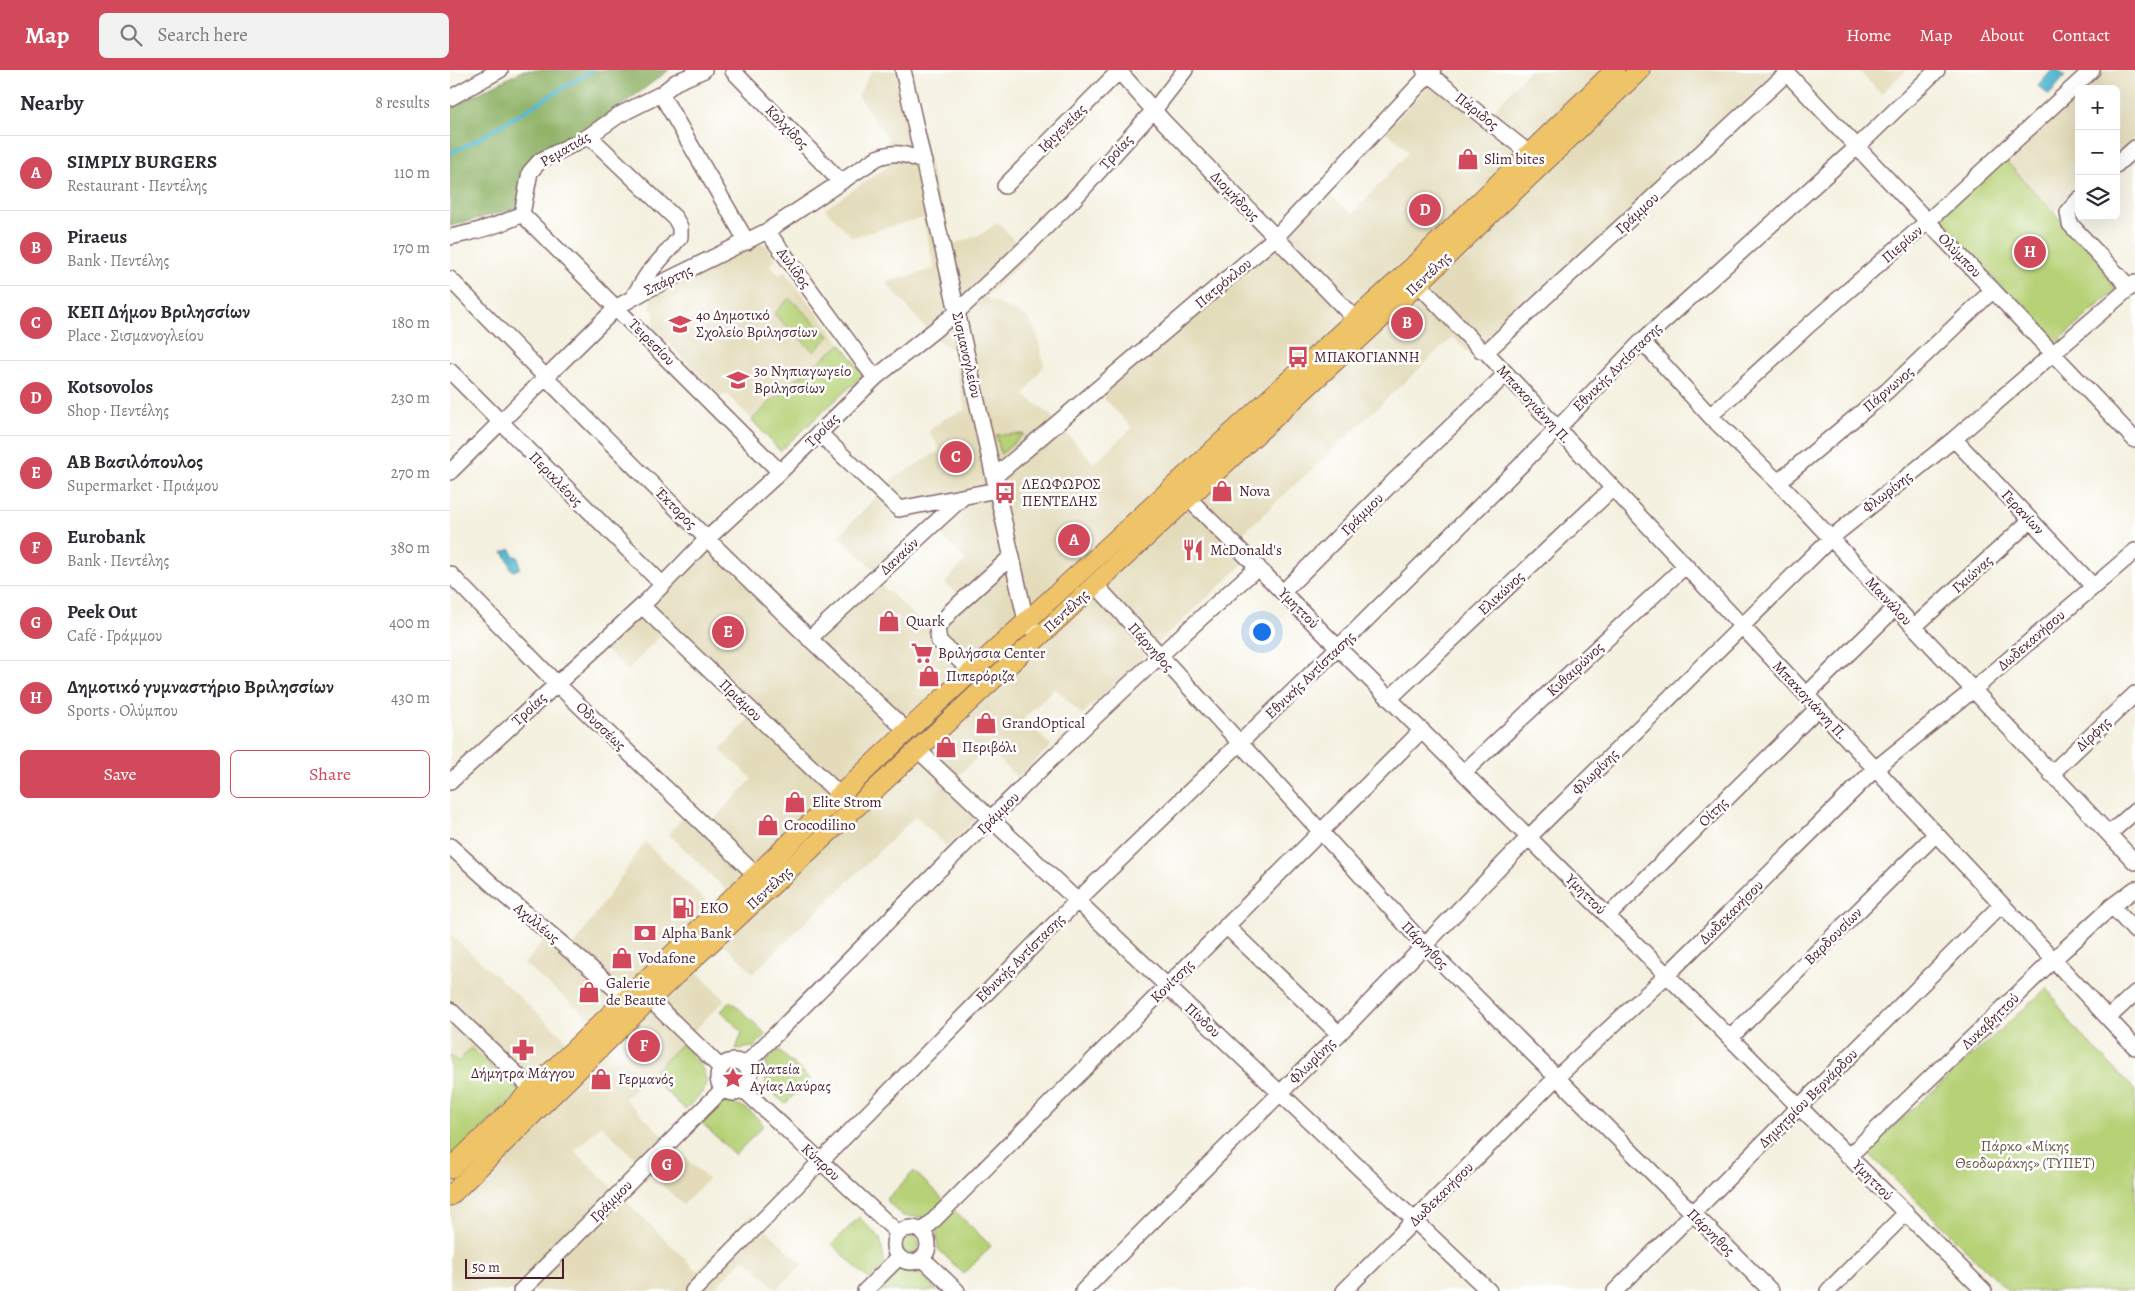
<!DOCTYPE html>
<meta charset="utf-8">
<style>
:root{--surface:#fff;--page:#f2f2f3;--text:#2b2b33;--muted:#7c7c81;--line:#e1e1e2;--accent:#d1495b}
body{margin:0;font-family:Alegreya,serif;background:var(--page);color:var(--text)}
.controls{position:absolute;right:15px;top:15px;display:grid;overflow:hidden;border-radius:8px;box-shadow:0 5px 20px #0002}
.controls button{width:45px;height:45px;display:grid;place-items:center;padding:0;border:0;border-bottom:1px solid var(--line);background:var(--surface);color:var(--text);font:25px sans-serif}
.scale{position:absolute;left:15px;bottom:12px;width:99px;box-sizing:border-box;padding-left:5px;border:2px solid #4a1f2b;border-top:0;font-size:14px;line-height:18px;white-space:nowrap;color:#4a1f2b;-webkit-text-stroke:4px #fff;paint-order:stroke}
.you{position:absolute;left:811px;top:561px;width:18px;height:18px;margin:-12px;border:4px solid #fff;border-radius:50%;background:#1a73e8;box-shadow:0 0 0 8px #1a73e833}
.badge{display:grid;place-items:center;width:32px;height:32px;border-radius:50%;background:var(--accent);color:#fff;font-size:16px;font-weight:700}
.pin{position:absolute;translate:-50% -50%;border:2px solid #fff;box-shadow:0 1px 5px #0006}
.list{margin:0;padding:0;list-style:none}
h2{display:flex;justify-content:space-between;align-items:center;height:65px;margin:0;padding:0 20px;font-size:21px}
h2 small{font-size:16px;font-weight:400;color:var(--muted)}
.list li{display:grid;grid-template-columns:32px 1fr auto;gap:15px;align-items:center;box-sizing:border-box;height:75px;padding:0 20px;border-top:1px solid var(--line)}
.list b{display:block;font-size:19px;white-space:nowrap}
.list p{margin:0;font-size:16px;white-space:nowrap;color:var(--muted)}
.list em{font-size:16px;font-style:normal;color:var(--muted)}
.actions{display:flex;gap:10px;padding:15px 20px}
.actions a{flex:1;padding:11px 0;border:1px solid var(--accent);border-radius:8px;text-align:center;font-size:18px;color:var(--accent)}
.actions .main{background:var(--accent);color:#fff}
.icon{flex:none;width:28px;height:28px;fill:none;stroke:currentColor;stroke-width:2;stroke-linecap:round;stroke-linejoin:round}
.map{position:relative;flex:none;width:1685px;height:1221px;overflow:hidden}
header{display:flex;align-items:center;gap:30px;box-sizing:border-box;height:70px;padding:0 25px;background:var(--accent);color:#fff}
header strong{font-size:24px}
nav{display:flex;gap:28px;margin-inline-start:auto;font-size:18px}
.search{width:350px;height:45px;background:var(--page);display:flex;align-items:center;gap:12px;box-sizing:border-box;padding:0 18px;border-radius:8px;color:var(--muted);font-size:19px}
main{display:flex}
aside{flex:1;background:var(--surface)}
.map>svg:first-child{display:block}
.built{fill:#e3dbba}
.green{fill:#b6d176;stroke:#807850}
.forest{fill:#90b367;stroke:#6d6949}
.water{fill:#51b8cf;stroke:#4e6c7d}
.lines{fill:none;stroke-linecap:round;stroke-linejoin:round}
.stream{stroke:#51b8cf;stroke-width:4}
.minor-casing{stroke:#86686a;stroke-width:18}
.major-casing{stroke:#86686a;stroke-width:21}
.minor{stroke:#fff;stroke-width:15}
.major{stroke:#efc469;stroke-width:19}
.labels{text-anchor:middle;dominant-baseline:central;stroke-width:5;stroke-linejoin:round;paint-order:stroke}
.street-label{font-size:15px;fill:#4a1f2b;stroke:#fff}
.poi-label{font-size:15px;fill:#4a1f2b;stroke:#fff;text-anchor:start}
.park-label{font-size:15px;fill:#6a5442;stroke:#fff}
</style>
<header>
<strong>Map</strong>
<div class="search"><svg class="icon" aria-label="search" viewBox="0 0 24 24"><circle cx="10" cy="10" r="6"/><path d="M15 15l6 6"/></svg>Search here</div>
<nav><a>Home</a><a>Map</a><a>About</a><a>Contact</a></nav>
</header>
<main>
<aside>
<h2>Nearby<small>8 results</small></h2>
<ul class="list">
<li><span class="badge">A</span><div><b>SIMPLY BURGERS</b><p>Restaurant · Πεντέλης</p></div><em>110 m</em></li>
<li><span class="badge">B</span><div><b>Piraeus</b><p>Bank · Πεντέλης</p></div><em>170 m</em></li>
<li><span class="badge">C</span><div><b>ΚΕΠ Δήμου Βριλησσίων</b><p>Place · Σισμανογλείου</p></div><em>180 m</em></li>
<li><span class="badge">D</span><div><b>Kotsovolos</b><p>Shop · Πεντέλης</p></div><em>230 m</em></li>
<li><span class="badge">E</span><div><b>ΑΒ Βασιλόπουλος</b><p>Supermarket · Πριάμου</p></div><em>270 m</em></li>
<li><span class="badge">F</span><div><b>Eurobank</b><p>Bank · Πεντέλης</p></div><em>380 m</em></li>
<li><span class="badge">G</span><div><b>Peek Out</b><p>Café · Γράμμου</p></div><em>400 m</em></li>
<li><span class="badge">H</span><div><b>Δημοτικό γυμναστήριο Βριλησσίων</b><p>Sports · Ολύμπου</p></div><em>430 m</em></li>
</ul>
<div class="actions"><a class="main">Save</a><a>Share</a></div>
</aside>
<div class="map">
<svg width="1685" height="1221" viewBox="0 0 1685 1221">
<rect width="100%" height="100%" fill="#fff"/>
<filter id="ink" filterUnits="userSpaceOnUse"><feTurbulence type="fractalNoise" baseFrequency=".02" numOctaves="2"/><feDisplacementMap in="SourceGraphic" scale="10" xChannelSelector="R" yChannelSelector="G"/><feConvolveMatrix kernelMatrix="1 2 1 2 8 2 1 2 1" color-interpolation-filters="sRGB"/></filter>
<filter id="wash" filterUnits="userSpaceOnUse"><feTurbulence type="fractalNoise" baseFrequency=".0096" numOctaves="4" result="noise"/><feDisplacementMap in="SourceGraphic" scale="20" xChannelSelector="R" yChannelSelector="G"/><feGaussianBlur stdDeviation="1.12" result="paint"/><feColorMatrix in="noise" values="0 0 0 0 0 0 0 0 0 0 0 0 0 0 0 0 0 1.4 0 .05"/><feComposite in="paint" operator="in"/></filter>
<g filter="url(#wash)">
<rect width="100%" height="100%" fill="#f4f1e0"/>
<path class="built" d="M422,0H459L498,176L532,164L548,152L578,187L535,227L578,248L587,264L594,295L574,325L599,344L644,393L682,358L651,325L831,173L878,123L902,144L959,82L936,61L990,3L1041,43L1080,0H1339L1025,290L1003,267L788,468L804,484L632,645L605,618L574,648L601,676L568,708L537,678L496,717L527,748L497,777L466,746L303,903L275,875L247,902L275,930L175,1029L258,1109L233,1135L151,1055L125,1081L247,1201L301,1145L352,1194L327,1219L294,1188L262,1221H0V864L120,973L143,951L74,894L100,863L121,880L195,772L261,836L277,821L218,763L236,745L253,761L302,709L270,680L302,645L214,562L178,600L153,578L257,475L358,575L427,511L480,560L512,528L495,513L516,490L478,453L425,501L389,465L443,409L490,380L479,361L494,349L515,340L502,279L485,269L436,212L484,199L473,148L402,167L375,139L441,94L437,67L408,26Z
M1408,0H1457L1431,24Z
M1649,0H1685V67L1666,85V19H1629Z
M1629,19V119L1603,143L1553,88Z
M311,173L316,175L326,190L320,195L329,205L335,202L391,274L335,318L302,350L278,325L271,326L203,258L204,243L200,238L201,226Z"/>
<path class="green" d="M1553,88L1671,215L1605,274L1488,149Z
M339,228L379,266L364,282L324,244Z
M391,274L414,304L330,381L302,350L335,318Z
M574,364L551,384L546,365Z
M1597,918L1621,954L1685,1020V1221H1558L1416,1081Z
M281,931L316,964L304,977L286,979L292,962L271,941Z
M231,974C242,985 265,1005 252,1022C248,1028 241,1034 235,1039L200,1006Z
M21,978L70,1022L0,1089V985L8,992Z
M328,980L360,1009L335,1034L316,1016V991Z
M275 1009a8 8 0 1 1 16 0a8 8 0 1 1-16 0Z
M270,1033C293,1032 299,1040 314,1055L285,1085L251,1052Z
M464,1101L496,1132L481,1148L453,1146L436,1130Z
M502,1138L541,1176L514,1204L488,1179L486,1153Z
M409,1147L430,1168L435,1195L419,1210L382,1174Z
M451 1175a9 9 0 1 1 18 0a9 9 0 1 1-18 0Z
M442,1201H467L488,1221H431L426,1216Z"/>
<path class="forest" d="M74,0H219L136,62L83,87L75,99L69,131L64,139L0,156V38Z"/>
<path class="water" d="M1602,0H1608L1615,6L1599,25L1588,16Z
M61,479L63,485L68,487L70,498L64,501L60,498V494L53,482Z"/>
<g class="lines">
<path class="stream" d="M0,83L25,71L143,0"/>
</g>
</g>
<g filter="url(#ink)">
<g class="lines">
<g class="minor-casing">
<path id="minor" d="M453,0L576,551L589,565
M668,0L714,52L905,249
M974,0L1079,83
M1334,0L1685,370
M283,1L391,112
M211,24L297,172
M0,28L50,0
M139,66L225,148L230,157V167L197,205L183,227
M1666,95L1685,78
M555,116L669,1
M1629,129L1618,142L1620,154L1680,218
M72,144L330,402
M317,161L425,308
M0,167C25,162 49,156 72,144L80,102L90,91L139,66L169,45L211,24L226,12L254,0
M961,206L1031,280L1036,282L1685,977
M0,209C149,363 301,515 457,661
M1192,271L1260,346L1328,412L1685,792
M1036,282L1337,3
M0,301L213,515
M1260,346L1360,254L1478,151L1642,0
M369,363L449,439L547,420
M1504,369L1643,516
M0,402L167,237L197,220L317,161L427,88C446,80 456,84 474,92
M544,407L826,167L983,0
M1328,412L1437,321L1543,220
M738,428L1534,1221
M0,504L106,613L306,805
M645,514L975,876L1321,1221
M833,522L942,413L1056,304
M192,536L390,725
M1464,557L1581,450
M359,569L512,428
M522,602L489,571L487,558L502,540L562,486
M1356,625L1445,538
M940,628L1163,418
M467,679L1039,1221
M1014,702L1235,496
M1601,704L1685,624
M0,712L192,536L257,469L330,402L425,308L507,242L576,177L623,130L704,40L735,0
M1659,764L1685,741
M0,776L54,825L176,928L199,930L208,937L270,997
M1662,836L1685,861
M1158,846L1368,638
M776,856L889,964
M0,940L82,1019
M1658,948L1685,923
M1280,968L1486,764
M268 1007a16 16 0 1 1 32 0a16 16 0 1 1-32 0Z
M295,995C463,827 629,654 808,497
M294,1020L448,1163
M1399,1086L1603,890L1662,836L1685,819
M444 1175a17 17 0 1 1 34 0a17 17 0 1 1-34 0Z
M472,1162L972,660
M472,1188L507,1221
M71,1221L272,1020
M243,1221L627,831L898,568L1107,359L1192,271L1407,77L1487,0
M415,1221L449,1187
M633,1221L889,964L1079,767L1381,468L1504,369L1685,213
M894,1221L1107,1007L1217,905L1425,699L1523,620L1685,481
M1165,1221L1551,835
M1378,1221L1456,1143"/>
</g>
<g class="major-casing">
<path id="major" d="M0,1099L206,900L457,661L957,202L1165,0
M0,1126L199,930L968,214L1190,0"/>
</g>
<use href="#minor" class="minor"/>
<use href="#major" class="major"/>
</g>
</g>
<defs>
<g id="shop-bare" transform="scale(1.725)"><path d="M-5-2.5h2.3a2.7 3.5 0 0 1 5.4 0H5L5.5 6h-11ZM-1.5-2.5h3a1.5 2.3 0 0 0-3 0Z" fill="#d1495b" stroke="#fff" stroke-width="2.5" paint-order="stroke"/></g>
<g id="school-bare" transform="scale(1.725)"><path d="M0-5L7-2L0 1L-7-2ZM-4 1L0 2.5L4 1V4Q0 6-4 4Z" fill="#d1495b" stroke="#fff" stroke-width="2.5" paint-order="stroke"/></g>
<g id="bus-bare" transform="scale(1.725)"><path d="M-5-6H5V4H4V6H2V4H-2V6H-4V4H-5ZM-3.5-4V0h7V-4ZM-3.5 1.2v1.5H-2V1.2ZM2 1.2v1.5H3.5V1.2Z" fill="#d1495b" stroke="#fff" stroke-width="2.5" paint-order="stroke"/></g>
<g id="restaurant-bare" transform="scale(1.725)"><path d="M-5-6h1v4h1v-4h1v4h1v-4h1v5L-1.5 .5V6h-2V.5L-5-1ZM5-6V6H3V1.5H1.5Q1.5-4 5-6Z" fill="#d1495b" stroke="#fff" stroke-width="2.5" paint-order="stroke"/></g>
<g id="supermarket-bare" transform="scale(1.725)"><path d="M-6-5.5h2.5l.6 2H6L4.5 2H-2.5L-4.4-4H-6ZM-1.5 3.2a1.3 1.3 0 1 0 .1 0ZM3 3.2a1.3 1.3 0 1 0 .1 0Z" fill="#d1495b" stroke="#fff" stroke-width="2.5" paint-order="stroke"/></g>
<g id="fuel-bare" transform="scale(1.725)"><path d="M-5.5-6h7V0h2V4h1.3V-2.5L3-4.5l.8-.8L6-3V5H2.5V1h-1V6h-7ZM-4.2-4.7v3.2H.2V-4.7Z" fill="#d1495b" stroke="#fff" stroke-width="2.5" paint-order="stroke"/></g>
<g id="bank-bare" transform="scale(1.725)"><path d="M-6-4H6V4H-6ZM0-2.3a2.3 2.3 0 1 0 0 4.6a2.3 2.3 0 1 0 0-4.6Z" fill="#d1495b" stroke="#fff" stroke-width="2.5" paint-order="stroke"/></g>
<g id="pharmacy-bare" transform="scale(1.725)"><path d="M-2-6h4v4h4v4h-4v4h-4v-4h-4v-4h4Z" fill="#d1495b" stroke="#fff" stroke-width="2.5" paint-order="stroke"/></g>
<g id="sight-bare" transform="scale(1.725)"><path d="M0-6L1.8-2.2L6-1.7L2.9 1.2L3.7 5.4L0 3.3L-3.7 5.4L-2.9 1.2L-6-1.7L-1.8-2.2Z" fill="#d1495b" stroke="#fff" stroke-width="2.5" paint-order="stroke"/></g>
</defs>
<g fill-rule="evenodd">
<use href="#shop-bare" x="1018" y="89"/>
<use href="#school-bare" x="230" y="254"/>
<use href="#bus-bare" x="848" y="287"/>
<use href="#school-bare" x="288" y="310"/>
<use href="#shop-bare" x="772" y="421"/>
<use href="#bus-bare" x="555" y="423"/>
<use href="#restaurant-bare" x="743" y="480"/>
<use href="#shop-bare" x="439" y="551"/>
<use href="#supermarket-bare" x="472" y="583"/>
<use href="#shop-bare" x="479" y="606"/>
<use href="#shop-bare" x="536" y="653"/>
<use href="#shop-bare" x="496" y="677"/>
<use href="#shop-bare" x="345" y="732"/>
<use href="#shop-bare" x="318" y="755"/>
<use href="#fuel-bare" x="233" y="838"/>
<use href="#bank-bare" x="195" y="863"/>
<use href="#shop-bare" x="172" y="888"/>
<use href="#shop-bare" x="139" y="922"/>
<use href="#pharmacy-bare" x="73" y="980"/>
<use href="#sight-bare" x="283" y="1008"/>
<use href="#shop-bare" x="151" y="1009"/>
</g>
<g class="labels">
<g class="street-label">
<text transform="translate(1027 41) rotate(38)">Πάριδος</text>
<text transform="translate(337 57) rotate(46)">Κολχίδος</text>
<text transform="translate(612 58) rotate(-45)">Ιφιγενείας</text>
<text transform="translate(115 79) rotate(-30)">Ρεματιάς</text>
<text transform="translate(666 82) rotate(-48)">Τροίας</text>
<text transform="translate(785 126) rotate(46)">Διομήδους</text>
<text transform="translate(1187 143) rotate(-43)">Γράμμου</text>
<text transform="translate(1452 174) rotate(-41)">Πιερίων</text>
<text transform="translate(1510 185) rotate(46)">Ολύμπου</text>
<text transform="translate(344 198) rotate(54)">Αυλίδος</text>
<text transform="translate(978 204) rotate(-44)">Πεντέλης</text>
<text transform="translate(218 210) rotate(-26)">Σπάρτης</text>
<text transform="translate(773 213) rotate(-40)">Πατρόκλου</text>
<text transform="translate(202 272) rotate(45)">Τειρεσίου</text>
<text transform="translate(517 285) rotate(77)">Σισμανογλείου</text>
<text transform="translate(1167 297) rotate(-45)">Εθνικής Αντίστασης</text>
<text transform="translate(1438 319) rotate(-41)">Πάρνωνος</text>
<text transform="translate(1084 334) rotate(47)">Μπακογιάννη Π.</text>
<text transform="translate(372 360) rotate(-45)">Τροίας</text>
<text transform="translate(106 409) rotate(46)">Περικλέους</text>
<text transform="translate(1437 422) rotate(-38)">Φλωρίνης</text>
<text transform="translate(226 438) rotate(45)">Έκτορος</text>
<text transform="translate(1573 442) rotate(47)">Γερανίων</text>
<text transform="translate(912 444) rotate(-45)">Γράμμου</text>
<text transform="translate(449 486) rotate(-43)">Δαναών</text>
<text transform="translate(1522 504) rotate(-42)">Γκιώνας</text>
<text transform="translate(1051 523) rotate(-43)">Ελικώνος</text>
<text transform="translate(1439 531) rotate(47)">Μαινάλου</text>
<text transform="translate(849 538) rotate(45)">Υμηττού</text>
<text transform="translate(616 541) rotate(-43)">Πεντέλης</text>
<text transform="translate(1581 570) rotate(-41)">Δωδεκανήσου</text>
<text transform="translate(701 577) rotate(48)">Πάρνηθος</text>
<text transform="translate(1125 599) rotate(-43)">Κυθαιρώνος</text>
<text transform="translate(860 605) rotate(-44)">Εθνικής Αντίστασης</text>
<text transform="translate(291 630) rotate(44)">Πριάμου</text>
<text transform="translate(1360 630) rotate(47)">Μπακογιάννη Π.</text>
<text transform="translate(79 639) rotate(-43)">Τροίας</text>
<text transform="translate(151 656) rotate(44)">Οδυσσέως</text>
<text transform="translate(1643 664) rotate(-44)">Δίρφης</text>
<text transform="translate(1145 702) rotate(-45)">Φλωρίνης</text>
<text transform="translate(1263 742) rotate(-45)">Οίτης</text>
<text transform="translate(548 743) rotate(-45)">Γράμμου</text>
<text transform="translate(319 818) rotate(-43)">Πεντέλης</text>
<text transform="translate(1136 824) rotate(45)">Υμηττού</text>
<text transform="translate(1281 842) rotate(-45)">Δωδεκανήσου</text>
<text transform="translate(87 853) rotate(40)">Αχιλλέως</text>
<text transform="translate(1383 866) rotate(-45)">Βαρδουσίων</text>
<text transform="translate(975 875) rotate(46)">Πάρνηθος</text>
<text transform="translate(570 888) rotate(-45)">Εθνικής Αντίστασης</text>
<text transform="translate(722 911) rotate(-45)">Κονίτσης</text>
<text transform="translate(753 950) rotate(43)">Πίνδου</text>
<text transform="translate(1540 951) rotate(-44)">Λυκαβηττού</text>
<text transform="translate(862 991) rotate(-45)">Φλωρίνης</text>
<text transform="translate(1358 1028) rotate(-45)">Δημητρίου Βερνάρδου</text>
<text transform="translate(371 1092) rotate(43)">Κύπρου</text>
<text transform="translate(1423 1110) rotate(45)">Υμηττού</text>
<text transform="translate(991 1124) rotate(-45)">Δωδεκανήσου</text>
<text transform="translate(161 1131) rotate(-45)">Γράμμου</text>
<text transform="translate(1261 1162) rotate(45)">Πάρνηθος</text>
</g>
<g class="poi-label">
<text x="1034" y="89">Slim bites</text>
<text x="246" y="245">4o Δημοτικό<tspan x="246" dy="17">Σχολείο Βριλησσίων</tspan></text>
<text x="864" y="287">ΜΠΑΚΟΓΙΑΝΝΗ</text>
<text x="304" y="301">3ο Νηπιαγωγείο<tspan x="304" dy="17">Βριλησσίων</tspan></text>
<text x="572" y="414">ΛΕΩΦΩΡΟΣ<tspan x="572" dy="17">ΠΕΝΤΕΛΗΣ</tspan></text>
<text x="789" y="421">Nova</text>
<text x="760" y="480">McDonald's</text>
<text x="456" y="551">Quark</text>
<text x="488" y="583">Βριλήσσια Center</text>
<text x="496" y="606">Πιπερόριζα</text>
<text x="552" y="653">GrandOptical</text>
<text x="512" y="677">Περιβόλι</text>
<text x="362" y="732">Elite Strom</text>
<text x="334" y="755">Crocodilino</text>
<text x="250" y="838">EKO</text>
<text x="212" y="863">Alpha Bank</text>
<text x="188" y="888">Vodafone</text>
<text x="156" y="913">Galerie<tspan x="156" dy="17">de Beaute</tspan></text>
<text x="300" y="999">Πλατεία<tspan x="300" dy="17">Αγίας Λαύρας</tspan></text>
<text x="73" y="1003" text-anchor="middle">Δήμητρα Μάγγου</text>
<text x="168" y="1009">Γερμανός</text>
</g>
<g class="park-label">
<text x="1575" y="1076">Πάρκο «Μίκης<tspan x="1575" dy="17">Θεοδωράκης» (ΤΥΠΕΤ)</tspan></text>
</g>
</g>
</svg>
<div class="controls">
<button>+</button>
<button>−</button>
<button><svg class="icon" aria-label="layers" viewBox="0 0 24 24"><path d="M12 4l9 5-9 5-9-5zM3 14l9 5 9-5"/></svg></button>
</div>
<div class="scale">50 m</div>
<div class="you"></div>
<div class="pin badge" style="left:624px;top:470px">A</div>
<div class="pin badge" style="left:957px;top:253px">B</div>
<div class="pin badge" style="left:506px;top:387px">C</div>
<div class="pin badge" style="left:975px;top:140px">D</div>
<div class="pin badge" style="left:278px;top:562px">E</div>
<div class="pin badge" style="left:194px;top:976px">F</div>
<div class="pin badge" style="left:217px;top:1095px">G</div>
<div class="pin badge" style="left:1580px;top:182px">H</div>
</div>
</main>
